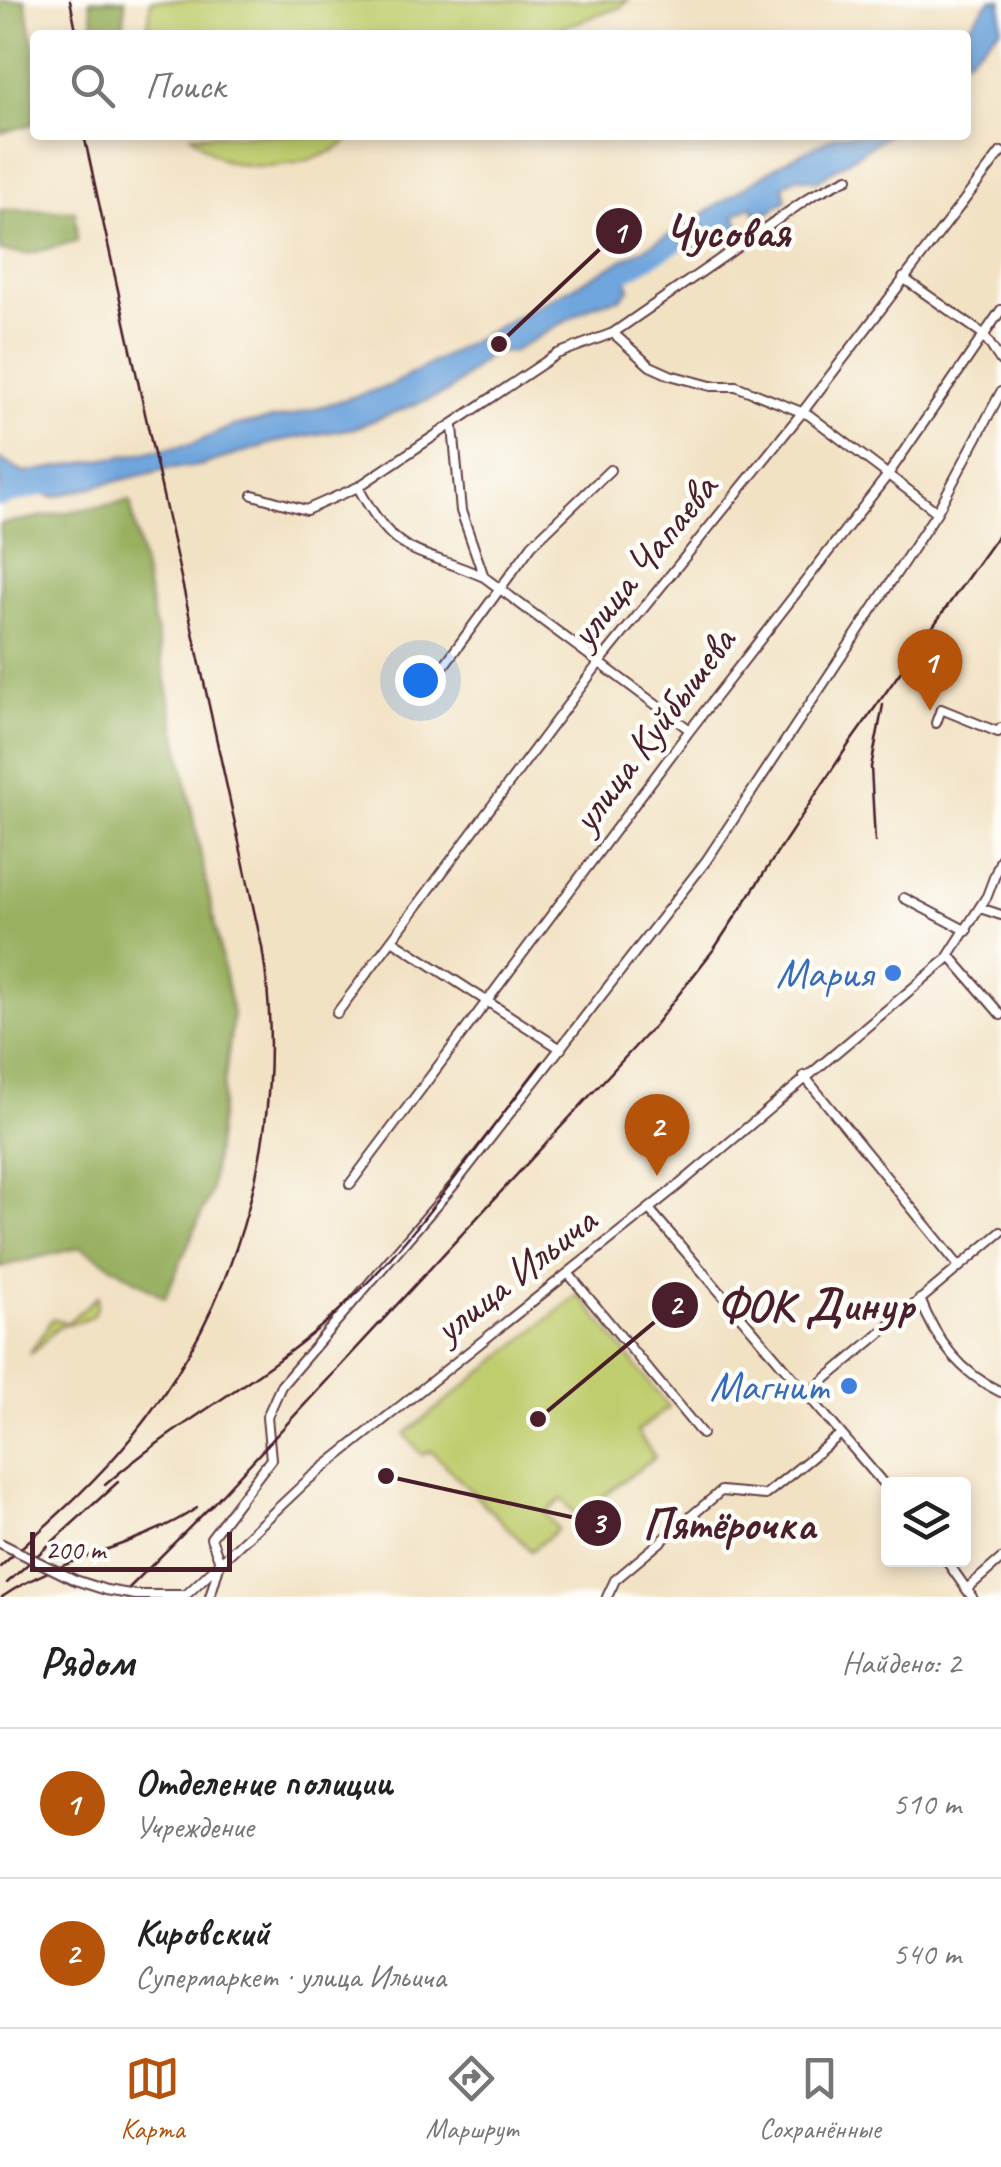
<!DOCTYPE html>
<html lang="ru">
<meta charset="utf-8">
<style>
:root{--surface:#fff;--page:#f2f2f2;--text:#222;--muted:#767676;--line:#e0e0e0;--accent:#b45309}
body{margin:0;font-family:Caveat,sans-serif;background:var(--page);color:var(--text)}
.controls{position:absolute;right:30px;bottom:30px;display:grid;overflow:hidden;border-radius:10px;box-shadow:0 5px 15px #0003}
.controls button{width:90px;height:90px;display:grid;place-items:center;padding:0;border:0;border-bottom:2px solid var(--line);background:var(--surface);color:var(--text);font:50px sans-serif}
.scale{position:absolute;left:30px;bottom:25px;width:202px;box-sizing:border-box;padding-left:10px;border:5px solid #4a1f2b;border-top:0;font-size:28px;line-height:35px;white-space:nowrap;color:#4a1f2b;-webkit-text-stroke:8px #fdfcf7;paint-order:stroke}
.you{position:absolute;left:420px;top:680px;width:35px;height:35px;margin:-25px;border:8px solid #fff;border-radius:50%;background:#1a73e8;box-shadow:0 0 0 15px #1a73e833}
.badge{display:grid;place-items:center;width:65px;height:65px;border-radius:50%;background:var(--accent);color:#fff;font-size:32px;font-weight:700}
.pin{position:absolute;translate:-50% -82px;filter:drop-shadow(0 2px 5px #0008)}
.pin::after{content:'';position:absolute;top:52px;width:35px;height:30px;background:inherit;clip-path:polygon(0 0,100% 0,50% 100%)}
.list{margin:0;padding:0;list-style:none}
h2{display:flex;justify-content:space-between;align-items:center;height:130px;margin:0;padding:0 40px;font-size:42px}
h2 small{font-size:32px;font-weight:400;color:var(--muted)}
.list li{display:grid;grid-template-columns:65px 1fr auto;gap:30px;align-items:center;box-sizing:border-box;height:150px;padding:0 40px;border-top:2px solid var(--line)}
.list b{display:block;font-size:38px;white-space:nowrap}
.list p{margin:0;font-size:32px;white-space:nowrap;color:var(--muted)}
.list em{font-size:32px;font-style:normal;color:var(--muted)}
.icon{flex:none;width:55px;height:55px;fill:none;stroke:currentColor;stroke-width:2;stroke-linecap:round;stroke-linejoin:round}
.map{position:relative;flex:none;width:1001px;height:1597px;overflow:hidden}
.search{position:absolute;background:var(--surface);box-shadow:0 5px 15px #0003;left:30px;right:30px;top:30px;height:110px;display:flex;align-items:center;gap:25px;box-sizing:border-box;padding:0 35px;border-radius:10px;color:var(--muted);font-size:38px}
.sheet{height:430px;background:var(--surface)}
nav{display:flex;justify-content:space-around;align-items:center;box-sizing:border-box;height:140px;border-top:2px solid var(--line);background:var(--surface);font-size:28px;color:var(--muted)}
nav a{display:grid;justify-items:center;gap:5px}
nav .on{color:var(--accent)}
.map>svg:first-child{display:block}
.green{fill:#c0cd6e;stroke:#85764c;stroke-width:2.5}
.forest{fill:#98b061;stroke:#716846;stroke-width:2.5}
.water{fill:#6fa6dd;stroke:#5c6284;stroke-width:2.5}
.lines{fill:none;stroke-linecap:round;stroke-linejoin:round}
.river{stroke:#6fa6dd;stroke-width:12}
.minor-casing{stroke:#633c42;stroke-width:12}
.minor{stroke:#fff;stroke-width:8}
.rail{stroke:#4a1f2b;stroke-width:2.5}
.minor-bridge-casing{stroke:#633c42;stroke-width:12;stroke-linecap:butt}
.minor-bridge{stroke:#fff;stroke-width:8}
.shop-dot{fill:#3f7fe0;stroke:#fdfcf7;stroke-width:4}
.labels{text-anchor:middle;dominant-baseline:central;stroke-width:9;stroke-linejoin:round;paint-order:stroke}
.street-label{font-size:42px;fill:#4a1f2b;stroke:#fdfcf7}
.shop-label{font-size:42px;fill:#366cbe;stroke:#fdfcf7;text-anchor:end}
.leader{fill:none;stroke:#4a1f2b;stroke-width:4}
.callout-dot{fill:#4a1f2b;stroke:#fdfcf7;stroke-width:4}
.mark-label{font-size:30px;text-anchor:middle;font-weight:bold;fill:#fff}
.callout-label{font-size:45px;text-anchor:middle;font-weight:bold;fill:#4a1f2b;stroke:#fdfcf7;stroke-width:9;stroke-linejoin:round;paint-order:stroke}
</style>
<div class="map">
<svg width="1001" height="1597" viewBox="0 0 1001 1597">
<rect width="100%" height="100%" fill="#fdfcf7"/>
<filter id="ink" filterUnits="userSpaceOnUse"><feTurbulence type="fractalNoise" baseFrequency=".01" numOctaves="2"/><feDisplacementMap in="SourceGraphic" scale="20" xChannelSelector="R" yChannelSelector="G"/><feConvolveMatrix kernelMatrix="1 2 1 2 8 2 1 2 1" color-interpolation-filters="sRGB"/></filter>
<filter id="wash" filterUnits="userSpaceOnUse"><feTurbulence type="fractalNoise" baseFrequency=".0048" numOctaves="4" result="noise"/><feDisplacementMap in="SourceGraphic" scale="40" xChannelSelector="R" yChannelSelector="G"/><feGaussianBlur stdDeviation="2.25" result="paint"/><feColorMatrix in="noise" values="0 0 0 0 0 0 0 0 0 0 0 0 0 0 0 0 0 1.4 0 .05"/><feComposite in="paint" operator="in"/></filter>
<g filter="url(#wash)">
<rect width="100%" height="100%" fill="#f2e2c4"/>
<path class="green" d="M151,0H628L621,7L540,35H147Z
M191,135H353C331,164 256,174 222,159C211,155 200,142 191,135Z
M579,1294L669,1407L637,1432L655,1457L577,1516L562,1499L545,1513L558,1529L531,1551L431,1451L422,1455L405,1434Z
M98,1296C99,1325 78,1320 60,1327C48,1332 42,1349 30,1353L52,1319L67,1323Z"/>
<path class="forest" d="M0,0H25L35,52V123L0,133Z
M90,0H125L123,35H95Z
M0,210L75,211L77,241L28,254L0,251Z
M130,501L233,1016L210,1194L165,1298L81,1247L0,1267V524Z"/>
<path class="water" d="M990,0H1001V28L966,60V35H962Z
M837,135H887L817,181L797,177L783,186L786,200L760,219L751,206L735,215L741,231L727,238L716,236L700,248L679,245L625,275L630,288L621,298L594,305L512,352H492L448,392L354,428L283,440L199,466L170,468L52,497L38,491L0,506V459L24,473L193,444L233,426L290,416L389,386L682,228L782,163Z"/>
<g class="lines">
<path class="river" d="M611,283L677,246
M0,501L48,488"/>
</g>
</g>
<g filter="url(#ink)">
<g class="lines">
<g class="minor-casing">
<path id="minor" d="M903,278L983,334L1001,361
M613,333L650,366L670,375L711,386H736L809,415L937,512
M453,427L461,511L484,577L690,730
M358,487C396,559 415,547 484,577
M253,495L306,510L358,487L557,354L613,333L813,195L848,178
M423,694L532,545L610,470
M936,723L941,709L998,732L1001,728
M904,898L967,931
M980,908L1001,915
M392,940L561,1049
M950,956L1001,1015
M337,1013L599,663L801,414L1001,152
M804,1076L958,1265
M350,1184L690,730L887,476L1001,310
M649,1209L888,1489
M568,1273L702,1434
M920,1299C936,1340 960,1373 1001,1392
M809,1393L1001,1232
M946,1560L972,1597
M220,1562L211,1538L271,1459L267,1417L281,1386L453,1186L706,861L937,512L1001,392
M75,1580L106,1590
M969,1587L1001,1559
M136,1595H186L309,1479L680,1184L946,960L987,896L1001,859
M210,1597L219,1566
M607,1597L615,1580L721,1491L765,1495L836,1438"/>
</g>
<use href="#minor" class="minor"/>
<path class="rail" d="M70,0L77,35
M875,842L871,767L883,705
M105,1485C174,1424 256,1383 325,1323C410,1250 474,1149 543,1061
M0,1567C45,1526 92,1486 130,1439C242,1301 290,1123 262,947L84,135
M7,1583L118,1482
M2,1597C62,1556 137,1548 197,1508
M120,1597L211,1506L655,1025L714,949L849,744L1001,531"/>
<g class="minor-bridge-casing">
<path id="minor-bridge" d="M0,1543L75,1580
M106,1590L136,1595"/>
</g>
<use href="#minor-bridge" class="minor-bridge"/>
</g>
</g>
<g class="shop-dot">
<circle cx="893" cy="973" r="10"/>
<circle cx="849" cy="1386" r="10"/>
</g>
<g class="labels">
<g class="street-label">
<text transform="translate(643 561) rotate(-51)">улица Чапаева</text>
<text transform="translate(653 730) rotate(-53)">улица Куйбышева</text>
<text transform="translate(515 1275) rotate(-38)">улица Ильича</text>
</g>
<g class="shop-label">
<text x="873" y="973">Мария</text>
<text x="829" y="1386">Магнит</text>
</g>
</g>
<path class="leader" d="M499 344L619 231M538 1419L675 1305M386 1476L598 1523"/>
<g class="callout-dot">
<circle cx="499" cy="344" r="10"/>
<circle cx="538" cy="1419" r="10"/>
<circle cx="386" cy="1476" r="10"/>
<circle cx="619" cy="231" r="25"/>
<circle cx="675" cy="1305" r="25"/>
<circle cx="598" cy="1523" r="25"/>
</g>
<g class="mark-label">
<text x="619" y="242">1</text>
<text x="675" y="1315">2</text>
<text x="598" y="1533">3</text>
</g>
<g class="callout-label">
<text x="727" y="247">Чусовая</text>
<text x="816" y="1320">ФОК Динур</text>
<text x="729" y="1539">Пятёрочка</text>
</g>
</svg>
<div class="controls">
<button><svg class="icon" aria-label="layers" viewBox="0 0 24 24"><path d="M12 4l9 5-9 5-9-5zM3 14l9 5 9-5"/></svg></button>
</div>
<div class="scale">200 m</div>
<div class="you"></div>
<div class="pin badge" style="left:930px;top:711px">1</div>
<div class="pin badge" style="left:657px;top:1176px">2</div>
<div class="search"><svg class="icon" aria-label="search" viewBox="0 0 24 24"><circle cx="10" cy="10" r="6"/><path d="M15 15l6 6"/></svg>Поиск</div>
</div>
<section class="sheet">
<h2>Рядом<small>Найдено: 2</small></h2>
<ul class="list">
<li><span class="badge">1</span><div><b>Отделение полиции</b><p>Учреждение</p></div><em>510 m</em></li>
<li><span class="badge">2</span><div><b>Кировский</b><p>Супермаркет · улица Ильича</p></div><em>540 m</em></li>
</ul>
</section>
<nav>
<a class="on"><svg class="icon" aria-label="map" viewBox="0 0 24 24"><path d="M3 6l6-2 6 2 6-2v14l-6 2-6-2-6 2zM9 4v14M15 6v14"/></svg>Карта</a>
<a><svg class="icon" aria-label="directions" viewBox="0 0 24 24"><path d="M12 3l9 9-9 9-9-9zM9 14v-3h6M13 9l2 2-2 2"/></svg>Маршрут</a>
<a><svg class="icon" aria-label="saved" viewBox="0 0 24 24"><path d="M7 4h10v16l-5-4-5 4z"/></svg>Сохранённые</a>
</nav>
